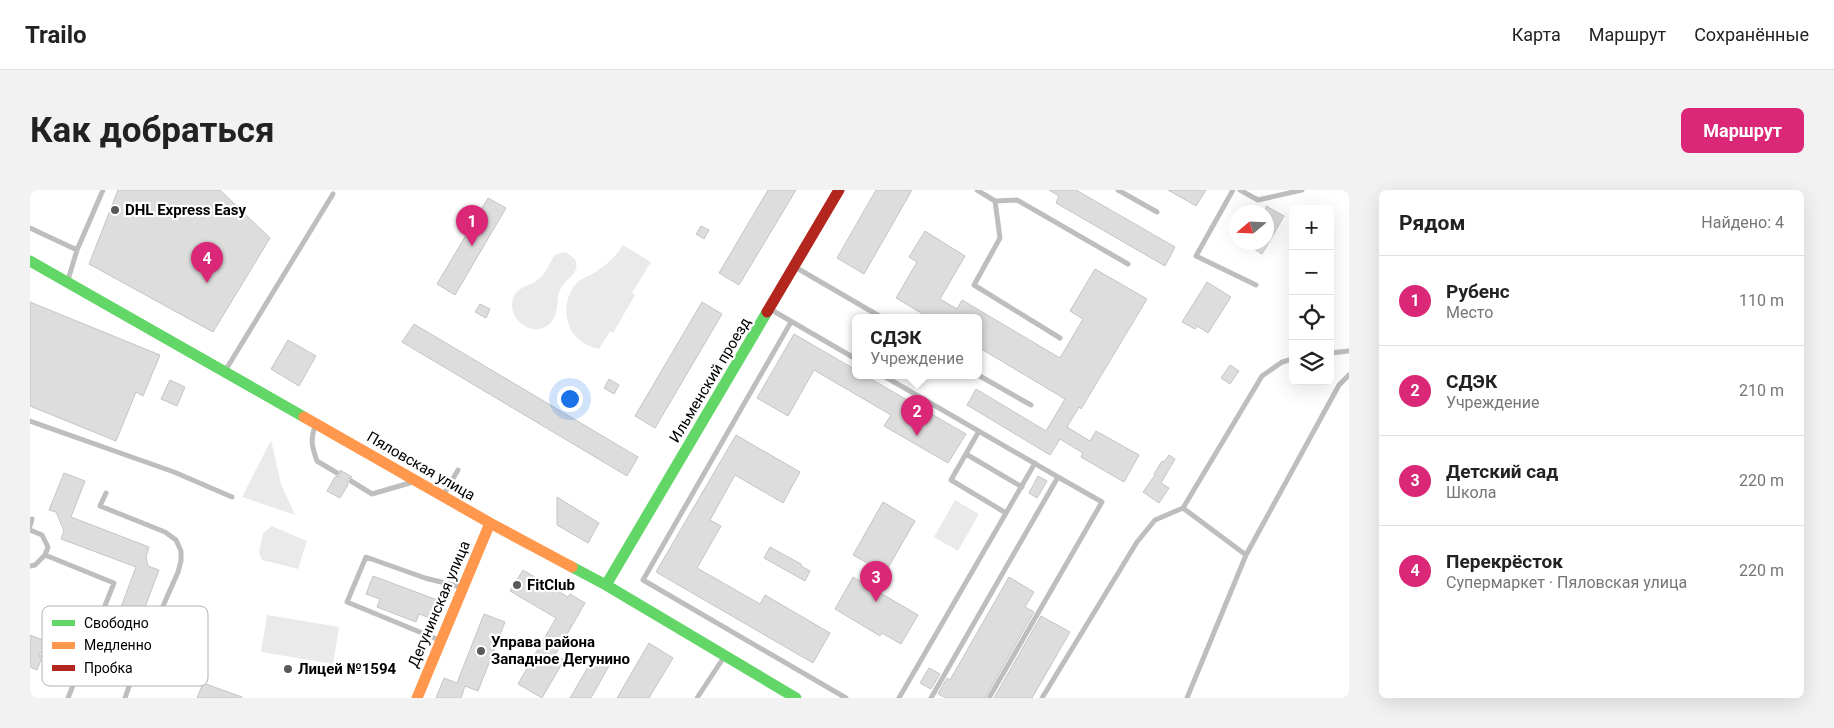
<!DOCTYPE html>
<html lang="ru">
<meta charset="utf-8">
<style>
:root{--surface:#fff;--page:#f2f2f2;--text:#222;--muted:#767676;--line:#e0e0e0;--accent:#db2777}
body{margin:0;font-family:Roboto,sans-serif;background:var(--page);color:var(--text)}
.controls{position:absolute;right:15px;top:15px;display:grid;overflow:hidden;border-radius:8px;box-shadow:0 5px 20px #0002}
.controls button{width:45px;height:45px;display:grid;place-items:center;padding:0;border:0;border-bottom:1px solid var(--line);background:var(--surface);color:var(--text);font:25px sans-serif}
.compass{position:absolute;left:1199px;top:15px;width:45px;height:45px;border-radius:50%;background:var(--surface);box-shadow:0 5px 20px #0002;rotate:251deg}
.you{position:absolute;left:539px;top:208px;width:18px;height:18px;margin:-12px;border:4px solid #fff;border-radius:50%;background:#1a73e8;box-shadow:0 0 0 8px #1a73e833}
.badge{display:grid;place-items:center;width:32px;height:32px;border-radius:50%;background:var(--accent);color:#fff;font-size:16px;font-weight:700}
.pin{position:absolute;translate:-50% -41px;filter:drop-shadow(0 1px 2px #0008)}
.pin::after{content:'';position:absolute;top:26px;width:18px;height:15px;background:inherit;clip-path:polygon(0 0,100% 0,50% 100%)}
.popup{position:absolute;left:822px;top:124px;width:130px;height:65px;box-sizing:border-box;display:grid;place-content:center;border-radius:8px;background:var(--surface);filter:drop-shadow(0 1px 4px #0005);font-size:16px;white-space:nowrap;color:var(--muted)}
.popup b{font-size:19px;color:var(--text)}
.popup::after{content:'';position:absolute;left:50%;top:100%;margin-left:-10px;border:10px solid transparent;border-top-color:var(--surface)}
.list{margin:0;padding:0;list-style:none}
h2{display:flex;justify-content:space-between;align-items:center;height:65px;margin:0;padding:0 20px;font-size:21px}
h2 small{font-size:16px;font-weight:400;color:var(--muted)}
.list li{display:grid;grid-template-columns:32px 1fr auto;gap:15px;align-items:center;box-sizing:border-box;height:90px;padding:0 20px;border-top:1px solid var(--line)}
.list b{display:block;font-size:19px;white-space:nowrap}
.list p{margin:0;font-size:16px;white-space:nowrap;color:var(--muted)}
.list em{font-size:16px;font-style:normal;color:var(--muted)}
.icon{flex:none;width:28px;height:28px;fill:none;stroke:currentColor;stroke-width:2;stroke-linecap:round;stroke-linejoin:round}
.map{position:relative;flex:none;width:1319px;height:508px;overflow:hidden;border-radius:8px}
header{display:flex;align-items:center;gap:30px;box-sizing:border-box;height:70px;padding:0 25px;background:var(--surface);border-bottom:1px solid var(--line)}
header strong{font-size:24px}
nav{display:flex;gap:28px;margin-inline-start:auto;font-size:18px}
.intro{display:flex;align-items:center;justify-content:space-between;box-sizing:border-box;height:120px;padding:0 30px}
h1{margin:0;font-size:35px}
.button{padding:12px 22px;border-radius:8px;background:var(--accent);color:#fff;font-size:18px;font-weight:700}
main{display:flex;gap:30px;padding:0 30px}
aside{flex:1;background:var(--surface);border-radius:8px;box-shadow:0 5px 20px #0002}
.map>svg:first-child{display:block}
.green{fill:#eaeaea}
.building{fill:#ddd;stroke:#c5c5c5}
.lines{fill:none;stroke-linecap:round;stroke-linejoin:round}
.lane{stroke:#bebebe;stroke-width:5}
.fast{stroke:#63d668;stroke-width:11}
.slow{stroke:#ff974d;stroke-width:11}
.jam{stroke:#b3261e;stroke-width:11}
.poi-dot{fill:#595959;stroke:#fff;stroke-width:2}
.labels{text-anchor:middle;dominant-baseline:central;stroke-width:4.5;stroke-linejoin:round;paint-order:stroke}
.poi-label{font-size:15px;font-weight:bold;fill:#000;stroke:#fff;text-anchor:start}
.street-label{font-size:15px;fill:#000;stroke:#fff}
.key{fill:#fff;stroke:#b2b2b2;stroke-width:1}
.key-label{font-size:14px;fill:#000}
</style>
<header>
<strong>Trailo</strong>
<nav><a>Карта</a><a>Маршрут</a><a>Сохранённые</a></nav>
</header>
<div class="intro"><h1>Как добраться</h1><a class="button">Маршрут</a></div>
<main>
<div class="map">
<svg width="1319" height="508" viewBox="0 0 1319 508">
<rect width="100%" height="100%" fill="#fff"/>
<path class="green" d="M593,55L621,72L602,103L605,105L583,143L580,141L569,159C557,157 547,150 541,140C533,125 535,104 548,92C554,87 562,85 568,80C578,74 587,65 593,55Z
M536,62L545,69C551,84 537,87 531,98C525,108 530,121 522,131C506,152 474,129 484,106C489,96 501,96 509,89C518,82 519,71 526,64Z
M241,250L251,294L265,325L212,307Z
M925,310L949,324L928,361L904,347Z
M242,336L277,351L268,379L232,370L229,362L233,343Z
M237,425L309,437L303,474L231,462Z"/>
<path class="building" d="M88,0H190L240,48L183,142L59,74Z
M738,0H766L709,95L689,83Z
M846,0H882L834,84L807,68Z
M1019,0H1046L1145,57L1135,76L1026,13L1029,6Z
M1138,0H1176L1166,16Z
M458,8L476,18L425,105L407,94Z
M1236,16L1254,26L1232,64L1213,52H1236Z
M671,36L679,40L674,49L666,44Z
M895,41L935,66L910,109L927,119L932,110L1030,168L1053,129L1040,121L1065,79L1117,109L1051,219L1049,217L1037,237L1060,251L1066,241L1109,265L1094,292L1051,267L1053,263L1030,249L1020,265L937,215L946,199L1016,241L1035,209L948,157V127H898L866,108L887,72L879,67Z
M1177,92L1201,107L1178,143L1167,136L1165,139L1152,132Z
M0,112L130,165L113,206L106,202L86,251L0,216Z
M672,112L692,124L625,238L605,226Z
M450,114L460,119L456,128L445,122Z
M384,134L608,267L597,286L372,152Z
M764,144L826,180V185H834L936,244L918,273L854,236L861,225L784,180L758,226L727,208Z
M258,150L286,166L269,196L241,179Z
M1200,175L1209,181L1200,194L1191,188Z
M579,189L589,195L584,204L574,198Z
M140,190L155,197L147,216L131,209Z
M706,245L770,282L753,313L705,285L680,330L691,336L667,378L730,414L735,405L800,443L783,473L626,382Z
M1139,265L1145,269L1131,293L1139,298L1129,313L1113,302L1125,285L1124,284L1132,271L1134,272Z
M310,280L322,287L317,289L318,295L310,308L297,301L305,287L310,286Z
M34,283L55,291L41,327L119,357L116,367L118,376L129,380L97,465L76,457L106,377L31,349L34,341L26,322L19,320Z
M1008,286L1017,291L1007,308L999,303Z
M527,307L569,333L558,353L527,335Z
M853,312L885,331L855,383L823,365Z
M740,357L771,374V376L780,381L775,391L734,368Z
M493,380L538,407L540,404L555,413L525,465L534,470L512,508L488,494L526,428L480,401Z
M343,386L410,411L403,429L389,424L386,432L347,417L350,409L336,404Z
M823,387L888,425L871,454L852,443L850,446L805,419Z
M979,387L1004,402L995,417L1004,422L955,508H916L908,504L917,488L920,490Z
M454,424L475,432L448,501L435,496L431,508H406L414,488L427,493Z
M1011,426L1040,442L1002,508H964Z
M0,445L18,452L14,462H11L9,465L11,470L7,480L0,477Z
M619,453L643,468L619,508H587Z
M565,465L580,474L561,508H540Z
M899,478L910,484L901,499L890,493Z
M173,493L212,507V508H167Z"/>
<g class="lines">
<path class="lane" d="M947,0L965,11L970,48L944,95L1030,148
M1088,0L1127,22
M1203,0L1166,66L1226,95
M1210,0L1228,10L1272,0
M965,11L987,10L1098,74
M0,38L47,60
M765,77L851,127
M38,90L47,60L73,0
M740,119L826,169
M761,132L613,390L816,508
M1300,163L1319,161
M195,181L303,4
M852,185L1028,287
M948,185L1001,215
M0,231L144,282L202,307
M285,236C280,252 282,256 287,271L307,283
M949,241L921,290L976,323
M936,264L992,297
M321,291L342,304L383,292
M76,303L70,316L135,342L146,350L151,361V371L148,382L104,482L95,508
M413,306L428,280
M1153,318L1216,365L1157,508
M0,336L2,329
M0,340L12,345L18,357L15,365L84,393L38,508
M1216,365L1309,195L1319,185
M0,376L5,375L15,365
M409,450L317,412L336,367L395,388L431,397
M13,466L49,481
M667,508L694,467
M869,508L1005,273
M901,508L1028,287L1072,312L959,508
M1012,508L1107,352L1125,330L1153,318L1232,186L1252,172L1263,169"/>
<path class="fast" d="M0,71L274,227
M542,377L576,395L766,508
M576,395L737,122"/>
<path class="slow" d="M274,227L460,333L542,377
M387,508L460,333"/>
<path class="jam" d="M737,122L809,0"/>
</g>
<g class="poi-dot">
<circle cx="85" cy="20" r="5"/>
<circle cx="487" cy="395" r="5"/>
<circle cx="451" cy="461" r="5"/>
<circle cx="258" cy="479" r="5"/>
</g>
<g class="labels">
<g class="poi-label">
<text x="95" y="20">DHL Express Easy</text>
<text x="497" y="395">FitClub</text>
<text x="461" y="452">Управа района<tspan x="461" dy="17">Западное Дегунино</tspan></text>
<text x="268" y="479">Лицей №1594</text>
</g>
<g class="street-label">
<text transform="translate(680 190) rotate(-59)">Ильменский проезд</text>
<text transform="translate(391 276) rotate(30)">Пяловская улица</text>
<text transform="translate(409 414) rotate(-67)">Дегунинская улица</text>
</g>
</g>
<rect x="12" y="416" width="166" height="80" rx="8" class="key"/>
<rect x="22" y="430" width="23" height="6" fill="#63d668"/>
<rect x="22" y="452" width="23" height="7" fill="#ff974d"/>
<rect x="22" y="475" width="23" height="6" fill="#b3261e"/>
<g class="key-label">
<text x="54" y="438">Свободно</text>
<text x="54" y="460">Медленно</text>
<text x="54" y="483">Пробка</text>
</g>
</svg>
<div class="controls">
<button>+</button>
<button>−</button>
<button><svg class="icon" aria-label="locate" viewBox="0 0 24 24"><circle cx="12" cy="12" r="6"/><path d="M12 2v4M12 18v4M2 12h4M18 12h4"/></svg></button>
<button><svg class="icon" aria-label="layers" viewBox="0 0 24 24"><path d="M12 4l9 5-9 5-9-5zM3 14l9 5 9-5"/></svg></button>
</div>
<svg class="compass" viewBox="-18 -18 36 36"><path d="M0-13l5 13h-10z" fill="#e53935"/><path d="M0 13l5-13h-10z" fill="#767676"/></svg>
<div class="you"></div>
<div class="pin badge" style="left:442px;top:56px">1</div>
<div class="pin badge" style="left:887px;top:246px">2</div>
<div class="popup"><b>СДЭК</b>Учреждение</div>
<div class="pin badge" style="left:846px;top:412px">3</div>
<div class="pin badge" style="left:177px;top:93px">4</div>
</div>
<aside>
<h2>Рядом<small>Найдено: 4</small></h2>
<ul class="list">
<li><span class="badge">1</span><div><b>Рубенс</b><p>Место</p></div><em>110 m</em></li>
<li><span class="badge">2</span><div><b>СДЭК</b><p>Учреждение</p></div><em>210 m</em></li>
<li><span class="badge">3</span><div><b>Детский сад</b><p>Школа</p></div><em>220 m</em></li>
<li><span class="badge">4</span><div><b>Перекрёсток</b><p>Супермаркет · Пяловская улица</p></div><em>220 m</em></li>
</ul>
</aside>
</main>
